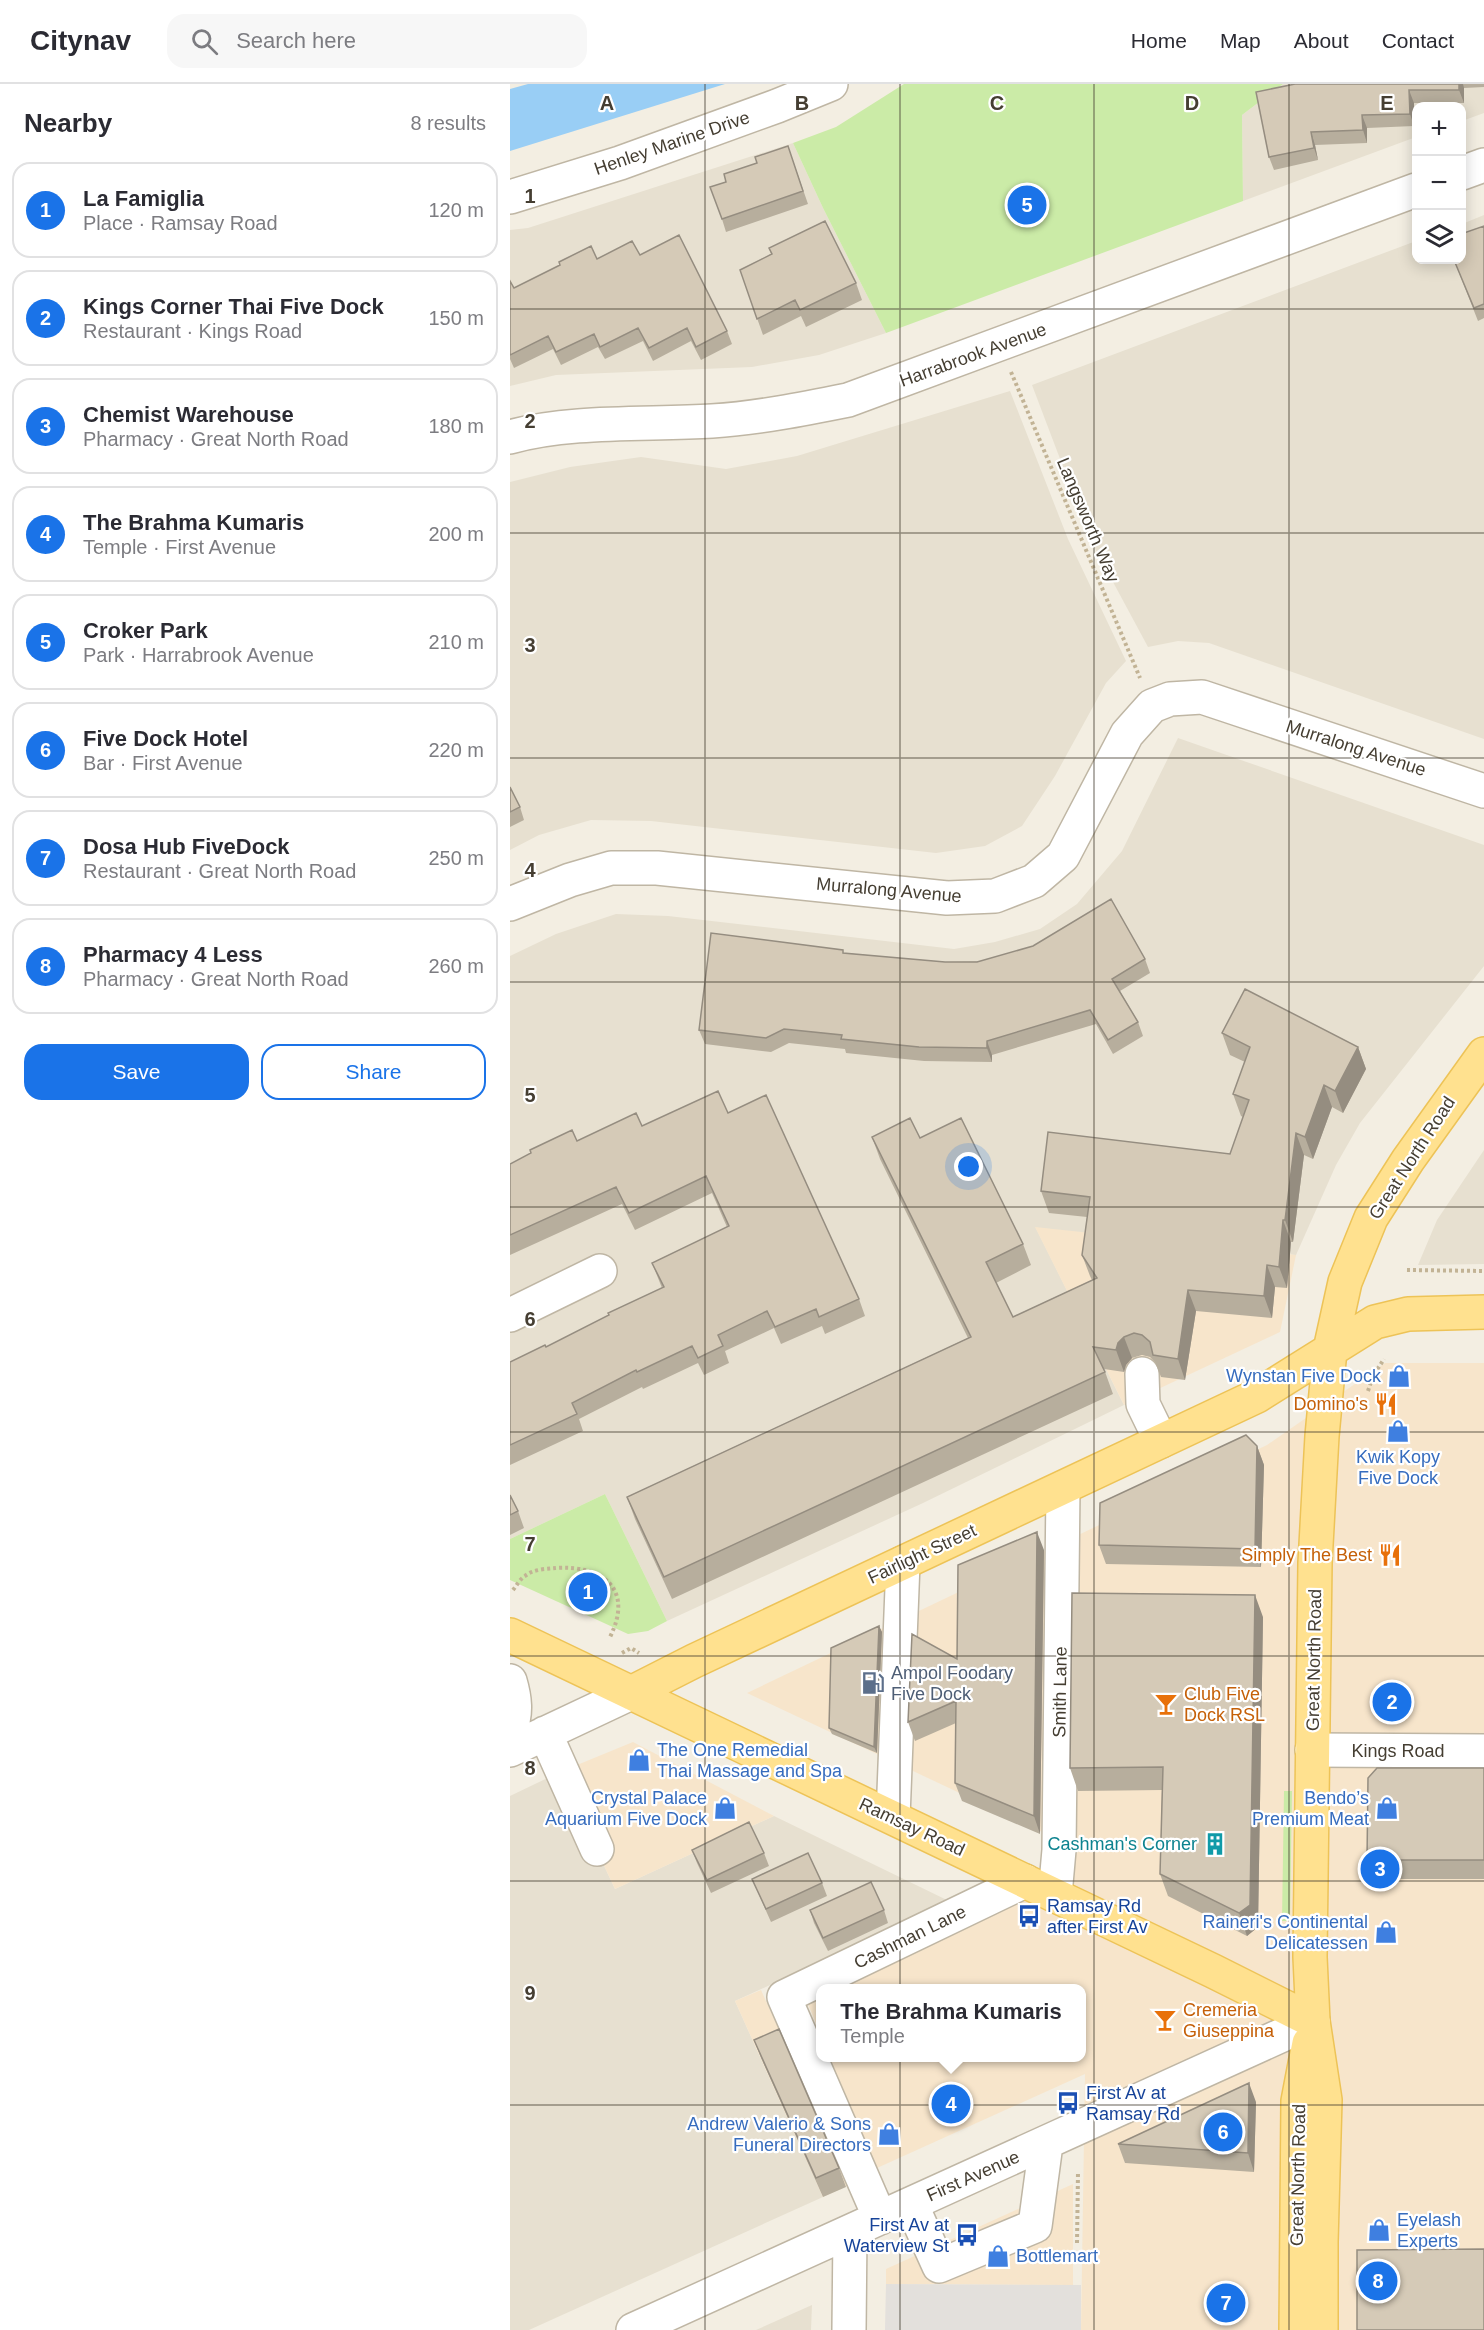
<!DOCTYPE html>
<meta charset="utf-8">
<style>
:root{--surface:#fff;--page:#f7f7f7;--text:#2b2b33;--muted:#7c7c81;--line:#e1e1e2;--accent:#1a73e8}
body{margin:0;font-family:Helvetica,sans-serif;background:var(--page);color:var(--text)}
.controls{position:absolute;right:18px;top:18px;display:grid;overflow:hidden;border-radius:12px;box-shadow:0 3px 15px #0003}
.controls button{width:54px;height:54px;display:grid;place-items:center;padding:0;border:0;border-bottom:2px solid var(--line);background:var(--surface);color:var(--text);font:30px sans-serif}
.you{position:absolute;left:459px;top:1083px;width:21px;height:21px;margin:-15px;border:4px solid #fff;border-radius:50%;background:#1a73e8;box-shadow:0 0 0 9px #1a73e833}
.badge{display:grid;place-items:center;width:39px;height:39px;border-radius:50%;background:var(--accent);color:#fff;font-size:20px;font-weight:700}
.pin{position:absolute;translate:-50% -50%;border:3px solid #fff;box-shadow:0 2px 6px #0006}
.popup{position:absolute;left:306px;top:1900px;width:270px;height:78px;box-sizing:border-box;display:grid;place-content:center;border-radius:12px;background:var(--surface);filter:drop-shadow(0 2px 4px #0005);font-size:20px;white-space:nowrap;color:var(--muted)}
.popup b{font-size:22px;color:var(--text)}
.popup::after{content:'';position:absolute;left:50%;top:100%;margin-left:-12px;border:12px solid transparent;border-top-color:var(--surface)}
.list{margin:0;padding:0;list-style:none}
h2{display:flex;justify-content:space-between;align-items:center;height:78px;margin:0;padding:0 24px;font-size:26px}
h2 small{font-size:20px;font-weight:400;color:var(--muted)}
.list li{display:grid;grid-template-columns:39px 1fr auto;gap:18px;align-items:center;box-sizing:border-box;height:96px;margin:0 12px 12px;padding:0 12px;border:2px solid var(--line);border-radius:18px}
.list b{display:block;font-size:22px;white-space:nowrap}
.list p{margin:0;font-size:20px;white-space:nowrap;color:var(--muted)}
.list em{font-size:20px;font-style:normal;color:var(--muted)}
.actions{display:flex;gap:12px;padding:18px 24px}
.actions a{flex:1;padding:14px 0;border:2px solid var(--accent);border-radius:18px;text-align:center;font-size:21px;color:var(--accent)}
.actions .main{background:var(--accent);color:#fff}
.icon{flex:none;width:33px;height:33px;fill:none;stroke:currentColor;stroke-width:2;stroke-linecap:round;stroke-linejoin:round}
.map{position:relative;flex:none;width:974px;height:2246px;overflow:hidden}
header{display:flex;align-items:center;gap:36px;box-sizing:border-box;height:84px;padding:0 30px;background:var(--surface);border-bottom:2px solid var(--line)}
header strong{font-size:28px}
nav{display:flex;gap:33px;margin-inline-start:auto;font-size:21px}
.search{width:420px;height:54px;background:var(--page);display:flex;align-items:center;gap:15px;box-sizing:border-box;padding:0 21px;border-radius:18px;color:var(--muted);font-size:22px}
main{display:flex}
aside{flex:1;background:var(--surface)}
.map>svg:first-child{display:block}
.residential{fill:#e7e0d0}
.commercial{fill:#f7e5cb}
.green{fill:#cbeba7}
.parking{fill:#e3e0dc}
.water{fill:#99cef5}
.lines{fill:none;stroke-linecap:round;stroke-linejoin:round}
.minor-casing{stroke:#bfb6a4;stroke-width:36}
.major-casing{stroke:#edc357;stroke-width:36}
.path{stroke:#c2b395;stroke-width:4;stroke-dasharray:3 3;stroke-linecap:butt}
.minor{stroke:#fff;stroke-width:33}
.major{stroke:#ffe18f;stroke-width:33}
.wall{fill:#b7ae9d}
.shaded-wall{fill:#958d80}
.building{fill:#d5cab7;stroke:#958d80;stroke-width:1.5}
.grid{fill:none;stroke:#453e32;stroke-width:1.5;stroke-opacity:0.55}
.labels{text-anchor:middle;dominant-baseline:central;stroke-width:4.5;stroke-linejoin:round;paint-order:stroke}
.street-label{font-size:18px;fill:#453e32;stroke:#fff}
.shop-label{font-size:18px;fill:#366cbe;stroke:#fff;text-anchor:end}
.food-label{font-size:18px;fill:#c56008;stroke:#fff;text-anchor:end}
.service-label{font-size:18px;fill:#4e5e75;stroke:#fff;text-anchor:start}
.culture-label{font-size:18px;fill:#0d838f;stroke:#fff;text-anchor:end}
.transit-label{font-size:18px;fill:#164399;stroke:#fff;text-anchor:start}
.grid-label{font-size:20px;text-anchor:middle;font-weight:bold;fill:#453e32;stroke:#fff;stroke-width:4.5;stroke-linejoin:round;paint-order:stroke}
</style>
<header>
<strong>Citynav</strong>
<div class="search"><svg class="icon" aria-label="search" viewBox="0 0 24 24"><circle cx="10" cy="10" r="6"/><path d="M15 15l6 6"/></svg>Search here</div>
<nav><a>Home</a><a>Map</a><a>About</a><a>Contact</a></nav>
</header>
<main>
<aside>
<h2>Nearby<small>8 results</small></h2>
<ul class="list">
<li><span class="badge">1</span><div><b>La Famiglia</b><p>Place · Ramsay Road</p></div><em>120 m</em></li>
<li><span class="badge">2</span><div><b>Kings Corner Thai Five Dock</b><p>Restaurant · Kings Road</p></div><em>150 m</em></li>
<li><span class="badge">3</span><div><b>Chemist Warehouse</b><p>Pharmacy · Great North Road</p></div><em>180 m</em></li>
<li><span class="badge">4</span><div><b>The Brahma Kumaris</b><p>Temple · First Avenue</p></div><em>200 m</em></li>
<li><span class="badge">5</span><div><b>Croker Park</b><p>Park · Harrabrook Avenue</p></div><em>210 m</em></li>
<li><span class="badge">6</span><div><b>Five Dock Hotel</b><p>Bar · First Avenue</p></div><em>220 m</em></li>
<li><span class="badge">7</span><div><b>Dosa Hub FiveDock</b><p>Restaurant · Great North Road</p></div><em>250 m</em></li>
<li><span class="badge">8</span><div><b>Pharmacy 4 Less</b><p>Pharmacy · Great North Road</p></div><em>260 m</em></li>
</ul>
<div class="actions"><a class="main">Save</a><a>Share</a></div>
</aside>
<div class="map">
<svg width="974" height="2246" viewBox="0 0 974 2246">
<rect width="100%" height="100%" fill="#f3eee2"/>
<path class="residential" d="M773,0H974V29L952,37V22H906V53L733,117L732,31Z
M283,59L313,124L376,249L309,271L242,283L46,291L0,302V146L18,144Z
M974,131V655L699,559L668,557L638,563L582,459L522,301L906,157V176H952V140Z
M500,307L558,455L616,577L596,599L545,692L512,742L475,762L426,769L141,737L81,736L29,751L0,766V398L60,383L131,373L216,385L287,372Z
M668,654L974,761V882L850,1039L826,1081L786,1171L526,1144L614,1321L413,1419L157,1537L95,1410L0,1455V872L46,850L106,830L158,832L444,865L485,858L530,845L567,820L612,767Z
M974,1066V1180L908,1181L927,1136Z
M50,1688L105,1805L264,1732L441,1818L225,1917L313,2113L19,2246H0V1712Z
M302,2221L301,2246H246Z"/>
<path class="commercial" d="M525,1143L786,1171L770,1248L614,1321Z
M875,1279H974V2246H571L575,1990L367,2084L320,1974H572V1904H320L488,1826L571,1766L237,1609L757,1361Z
M123,1658L264,1732L105,1805L50,1688Z
M251,1906L339,2101L313,2113L225,1917Z
M310,1909V1950L296,1915Z
M563,2100V2201L376,2200V2185Z"/>
<path class="green" d="M394,0H773L732,31L733,117L376,249L313,124L283,59L326,43Z
M95,1410L157,1537L138,1547L118,1550L0,1496V1455Z
M774,1707H782L780,1837H772Z"/>
<path class="parking" d="M376,2200L571,2201V2246H375Z"/>
<path class="water" d="M18,0H215L0,67V5Z"/>
<g class="lines">
<g class="minor-casing">
<path id="minor" d="M952,89L974,81
M0,113L110,79L267,22L321,0
M0,353C59,336 139,341 202,337C248,334 293,325 338,316L906,106
M0,820L60,796L101,784H147L437,814L485,812L524,797L553,772L617,650L642,622L660,615L692,613L974,707
M0,1231L90,1187
M632,1290L633,1320L651,1357
M0,1597C5,1614 7,1629 0,1646
M35,1649L87,1765
M0,1666L121,1609
M802,1666L974,1667
M383,1733L393,1479
M545,1811L549,1766L553,1404
M401,2120L429,2182L525,2142L536,2060
M370,2134L274,1913L515,1797
M123,2246L803,1937
M339,2246L340,2148"/>
</g>
<g class="major-casing">
<path id="major" d="M0,1551L703,1887L803,1937
M121,1609L184,1577L747,1312L865,1238L898,1230L974,1228
M786,2246L788,2017L799,1959
M811,2246V2158L815,2016L803,1937L800,1873L805,1479L812,1352L820,1266L835,1198L861,1134L898,1076L974,970"/>
</g>
<path class="path" d="M501,288L630,594
M897,1186L974,1187
M858,1307L863,1292L874,1275
M3,1506C7,1501 10,1495 15,1492C23,1485 36,1485 46,1484C93,1481 124,1505 100,1553
M112,1569L121,1564L129,1569
M567,2159L568,2088"/>
<use href="#minor" class="minor"/>
<use href="#major" class="major"/>
</g>
<path class="wall" d="M785,0H974V3L954,4V19H904V42L857,44V59L805,61L808,76L764,86L759,73Z
M278,62L298,120L216,148L212,135L216,98Z
M974,142V234L968,237L944,176Z
M259,164L346,199L352,216L296,243L291,232L253,251L230,186L261,170Z
M130,171L217,247L222,260L191,276L181,257L143,277L133,257L95,275L88,263L51,281L43,265L4,284L0,275V197L4,204L87,175Z
M0,703L10,723L14,736L0,743Z
M334,869L435,878L635,875L640,889L610,907L628,938L633,952L603,970L586,940L482,971V978L414,977L336,969L335,965L279,959L261,968L195,960L189,946Z
M712,949L848,963L856,985L833,1029L822,1023L803,1075L794,1071L783,1158H781L777,1204L765,1203L762,1234L686,1227L675,1296L651,1293L645,1278L640,1273L632,1271L622,1274L616,1281L614,1288L594,1285L603,1310L162,1515L125,1435L117,1413L458,1254L370,1075L362,1053L410,1054L513,1160L521,1181L486,1199L503,1233L582,1196L580,1192L572,1171L577,1133L539,1129L531,1107L720,1070L733,1033L731,1032L723,1010L735,978L720,971Z
M218,1029L349,1215L355,1232L315,1250L312,1242L271,1260L264,1244L215,1267L219,1279L194,1291L188,1279L133,1305L132,1303L69,1335L73,1347L0,1381V1278L36,1263L152,1204L142,1179L217,1143L202,1109L125,1146L112,1120L0,1171V1080L67,1057L132,1042Z
M747,1362L754,1381L751,1483L596,1480L589,1461Z
M0,1411L8,1427L14,1444L0,1451Z
M534,1466L530,1750L452,1717L445,1699L446,1639L405,1657L398,1638L447,1575Z
M753,1533L748,1843L737,1852L658,1812L650,1790L652,1706L568,1707L560,1684Z
M369,1542L372,1548L367,1669L322,1650L319,1644Z
M974,1684V1795H864L857,1776Z
M182,1766L254,1769L259,1782L201,1809L187,1779Z
M242,1795L312,1799L317,1812L261,1838Z
M300,1826H374L378,1839L318,1867L304,1839Z
M244,1956L329,2084L336,2103L313,2113L251,1974Z
M746,2018L744,2088L615,2079L608,2060Z"/>
<path class="shaded-wall" d="M949,0H953L954,4V19L949,6Z
M899,6L904,19V42L900,30Z
M852,31L857,44V59L853,46Z
M801,48L805,61L808,76L804,64Z
M477,957L482,971V978L477,964Z
M848,963L856,985L833,1029L825,1007Z
M814,1001L822,1023L803,1075L795,1053Z
M786,1049L794,1071L783,1158L775,1136Z
M773,1136L781,1158L777,1204L769,1183Z
M757,1181L765,1203L762,1234L754,1212Z
M678,1206L686,1227L675,1296L668,1275Z
M614,1253L622,1274L616,1281L614,1288L606,1266L608,1259Z
M747,1362L754,1381L751,1483L745,1465Z
M527,1448L534,1466L530,1750L524,1732Z
M745,1511L753,1533L748,1843L737,1852L729,1829Z
M369,1542L372,1548L367,1669L364,1663Z
M739,1999L746,2018L744,2088L738,2069Z"/>
<path class="building" d="M785,0H949V6H899L900,30L852,31L853,46L801,48L804,64L759,73L746,8Z
M278,62L293,107L212,135L200,103L216,98L214,90L247,79L245,73Z
M315,137L346,199L290,226L285,216L247,235L230,186L262,170L259,164Z
M974,142V220L964,224L944,176H951V150Z
M169,151L217,247L186,263L177,244L139,264L128,244L90,263L84,250L46,268L38,252L0,271V197L4,204L50,181L49,178L81,162L87,175L122,157L130,171Z
M0,703L10,723L0,728Z
M601,815L635,875L602,895L628,938L598,956L580,926L477,957V964L409,963L331,955L332,951L274,945L256,954L189,946L201,849L333,866V869L435,878H467L523,862Z
M735,905L848,963L825,1007L814,1001L795,1053L786,1049L775,1136H773L769,1183L757,1181L754,1212L678,1206L668,1275L643,1271L640,1258L632,1251L624,1249L614,1253L608,1259L606,1266L583,1263L595,1288L154,1493L117,1413L461,1253L362,1053L400,1034L410,1054L451,1034L513,1160L476,1178L503,1233L587,1194L572,1171L580,1113L531,1107L538,1048L720,1070L739,1016L723,1010L740,963L712,949Z
M208,1007L218,1029L256,1011L349,1215L309,1233L306,1225L265,1243L257,1227L208,1251L213,1262L188,1274L182,1262L127,1288L126,1286L62,1319L67,1330L0,1361V1278L35,1261L36,1263L99,1231L98,1229L154,1203L142,1179L219,1142L196,1092L119,1129L106,1103L0,1151V1080L21,1069L20,1066L62,1046L67,1057L126,1029L132,1042Z
M736,1351L747,1362L745,1465L589,1461L590,1419Z
M0,1411L8,1427L0,1431Z
M527,1448L524,1732L445,1699L446,1617L398,1638L402,1550L447,1575L448,1481Z
M562,1509L745,1511L740,1821L729,1829L650,1790L653,1683L560,1684Z
M369,1542L364,1663L319,1644L321,1564Z
M867,1684H974V1776H857L858,1694Z
M239,1738L254,1769L197,1796L182,1766Z
M298,1769L312,1799L256,1825L242,1795Z
M361,1798L374,1826L313,1854L300,1826Z
M269,1945L329,2084L306,2094L244,1956Z
M739,1999L738,2069L608,2060Z
M974,2165V2246H847V2166Z"/>
<path class="grid" d="M195,0V2246M390,0V2246M584,0V2246M779,0V2246M0,225H974M0,449H974M0,674H974M0,898H974M0,1123H974M0,1348H974M0,1572H974M0,1797H974M0,2021H974"/>
<defs>
<g id="shop-bare" transform="scale(1.8)"><path d="M-5-2.5h2.3a2.7 3.5 0 0 1 5.4 0H5L5.5 6h-11ZM-1.5-2.5h3a1.5 2.3 0 0 0-3 0Z" fill="#3f7fe0" stroke="#fff" stroke-width="2.5" paint-order="stroke"/></g>
<g id="restaurant-bare" transform="scale(1.8)"><path d="M-5-6h1v4h1v-4h1v4h1v-4h1v5L-1.5 .5V6h-2V.5L-5-1ZM5-6V6H3V1.5H1.5Q1.5-4 5-6Z" fill="#e8710a" stroke="#fff" stroke-width="2.5" paint-order="stroke"/></g>
<g id="fuel-bare" transform="scale(1.8)"><path d="M-5.5-6h7V0h2V4h1.3V-2.5L3-4.5l.8-.8L6-3V5H2.5V1h-1V6h-7ZM-4.2-4.7v3.2H.2V-4.7Z" fill="#5c6f8a" stroke="#fff" stroke-width="2.5" paint-order="stroke"/></g>
<g id="bar-bare" transform="scale(1.8)"><path d="M-6-5H6L.8 .8V4.5H3.5V6h-7V4.5H-.8V.8Z" fill="#e8710a" stroke="#fff" stroke-width="2.5" paint-order="stroke"/></g>
<g id="building-bare" transform="scale(1.8)"><path d="M-4-6H4V6H1V3H-1V6H-4ZM-2.5-4.3h1.7v1.8h-1.7ZM.8-4.3h1.7v1.8H.8ZM-2.5-1h1.7V.8h-1.7ZM.8-1h1.7V.8H.8Z" fill="#0f9aa8" stroke="#fff" stroke-width="2.5" paint-order="stroke"/></g>
<g id="bus-bare" transform="scale(1.8)"><path d="M-5-6H5V4H4V6H2V4H-2V6H-4V4H-5ZM-3.5-4V0h7V-4ZM-3.5 1.2v1.5H-2V1.2ZM2 1.2v1.5H3.5V1.2Z" fill="#1a4fb4" stroke="#fff" stroke-width="2.5" paint-order="stroke"/></g>
</defs>
<g fill-rule="evenodd">
<use href="#shop-bare" x="889" y="1292"/>
<use href="#restaurant-bare" x="876" y="1320"/>
<use href="#shop-bare" x="888" y="1347"/>
<use href="#restaurant-bare" x="880" y="1471"/>
<use href="#fuel-bare" x="363" y="1599"/>
<use href="#bar-bare" x="656" y="1620"/>
<use href="#shop-bare" x="129" y="1676"/>
<use href="#shop-bare" x="215" y="1724"/>
<use href="#shop-bare" x="877" y="1724"/>
<use href="#building-bare" x="705" y="1760"/>
<use href="#bus-bare" x="519" y="1832"/>
<use href="#shop-bare" x="876" y="1848"/>
<use href="#bar-bare" x="655" y="1936"/>
<use href="#bus-bare" x="558" y="2019"/>
<use href="#shop-bare" x="379" y="2050"/>
<use href="#shop-bare" x="869" y="2146"/>
<use href="#bus-bare" x="457" y="2151"/>
<use href="#shop-bare" x="488" y="2172"/>
</g>
<g class="labels">
<g class="street-label">
<text transform="translate(162 59) rotate(-19)">Henley Marine Drive</text>
<text transform="translate(463 271) rotate(-20)">Harrabrook Avenue</text>
<text transform="translate(578 436) rotate(67)">Langsworth Way</text>
<text transform="translate(846 664) rotate(18)">Murralong Avenue</text>
<text transform="translate(379 806) rotate(5)">Murralong Avenue</text>
<text transform="translate(902 1074) rotate(-57)">Great North Road</text>
<text transform="translate(412 1470) rotate(-25)">Fairlight Street</text>
<text transform="translate(804 1576) rotate(-89)">Great North Road</text>
<text transform="translate(550 1608) rotate(-89)">Smith Lane</text>
<text x="888" y="1667">Kings Road</text>
<text transform="translate(402 1743) rotate(25)">Ramsay Road</text>
<text transform="translate(400 1853) rotate(-26)">Cashman Lane</text>
<text transform="translate(788 2091) rotate(-89)">Great North Road</text>
<text transform="translate(463 2092) rotate(-24)">First Avenue</text>
</g>
<g class="shop-label">
<text x="871" y="1292">Wynstan Five Dock</text>
<text x="888" y="1373" text-anchor="middle">Kwik Kopy<tspan x="888" dy="21">Five Dock</tspan></text>
<text x="147" y="1666" text-anchor="start">The One Remedial<tspan x="147" dy="21">Thai Massage and Spa</tspan></text>
<text x="197" y="1714">Crystal Palace<tspan x="197" dy="21">Aquarium Five Dock</tspan></text>
<text x="859" y="1714">Bendo’s<tspan x="859" dy="21">Premium Meat</tspan></text>
<text x="858" y="1838">Raineri's Continental<tspan x="858" dy="21">Delicatessen</tspan></text>
<text x="361" y="2040">Andrew Valerio &amp; Sons<tspan x="361" dy="21">Funeral Directors</tspan></text>
<text x="887" y="2136" text-anchor="start">Eyelash<tspan x="887" dy="21">Experts</tspan></text>
<text x="506" y="2172" text-anchor="start">Bottlemart</text>
</g>
<g class="food-label">
<text x="858" y="1320">Domino's</text>
<text x="862" y="1471">Simply The Best</text>
<text x="674" y="1610" text-anchor="start">Club Five<tspan x="674" dy="21">Dock RSL</tspan></text>
<text x="673" y="1926" text-anchor="start">Cremeria<tspan x="673" dy="21">Giuseppina</tspan></text>
</g>
<g class="service-label">
<text x="381" y="1589">Ampol Foodary<tspan x="381" dy="21">Five Dock</tspan></text>
</g>
<g class="culture-label">
<text x="687" y="1760">Cashman's Corner</text>
</g>
<g class="transit-label">
<text x="537" y="1822">Ramsay Rd<tspan x="537" dy="21">after First Av</tspan></text>
<text x="576" y="2009">First Av at<tspan x="576" dy="21">Ramsay Rd</tspan></text>
<text x="439" y="2141" text-anchor="end">First Av at<tspan x="439" dy="21">Waterview St</tspan></text>
</g>
</g>
<g class="grid-label">
<text x="97" y="26">A</text>
<text x="292" y="26">B</text>
<text x="487" y="26">C</text>
<text x="682" y="26">D</text>
<text x="877" y="26">E</text>
<text x="20" y="119">1</text>
<text x="20" y="344">2</text>
<text x="20" y="568">3</text>
<text x="20" y="793">4</text>
<text x="20" y="1018">5</text>
<text x="20" y="1242">6</text>
<text x="20" y="1467">7</text>
<text x="20" y="1691">8</text>
<text x="20" y="1916">9</text>
</g>
</svg>
<div class="controls">
<button>+</button>
<button>−</button>
<button><svg class="icon" aria-label="layers" viewBox="0 0 24 24"><path d="M12 4l9 5-9 5-9-5zM3 14l9 5 9-5"/></svg></button>
</div>
<div class="you"></div>
<div class="pin badge" style="left:78px;top:1508px">1</div>
<div class="pin badge" style="left:882px;top:1618px">2</div>
<div class="pin badge" style="left:870px;top:1785px">3</div>
<div class="pin badge" style="left:441px;top:2020px">4</div>
<div class="popup"><b>The Brahma Kumaris</b>Temple</div>
<div class="pin badge" style="left:517px;top:121px">5</div>
<div class="pin badge" style="left:713px;top:2048px">6</div>
<div class="pin badge" style="left:716px;top:2219px">7</div>
<div class="pin badge" style="left:868px;top:2197px">8</div>
</div>
</main>
